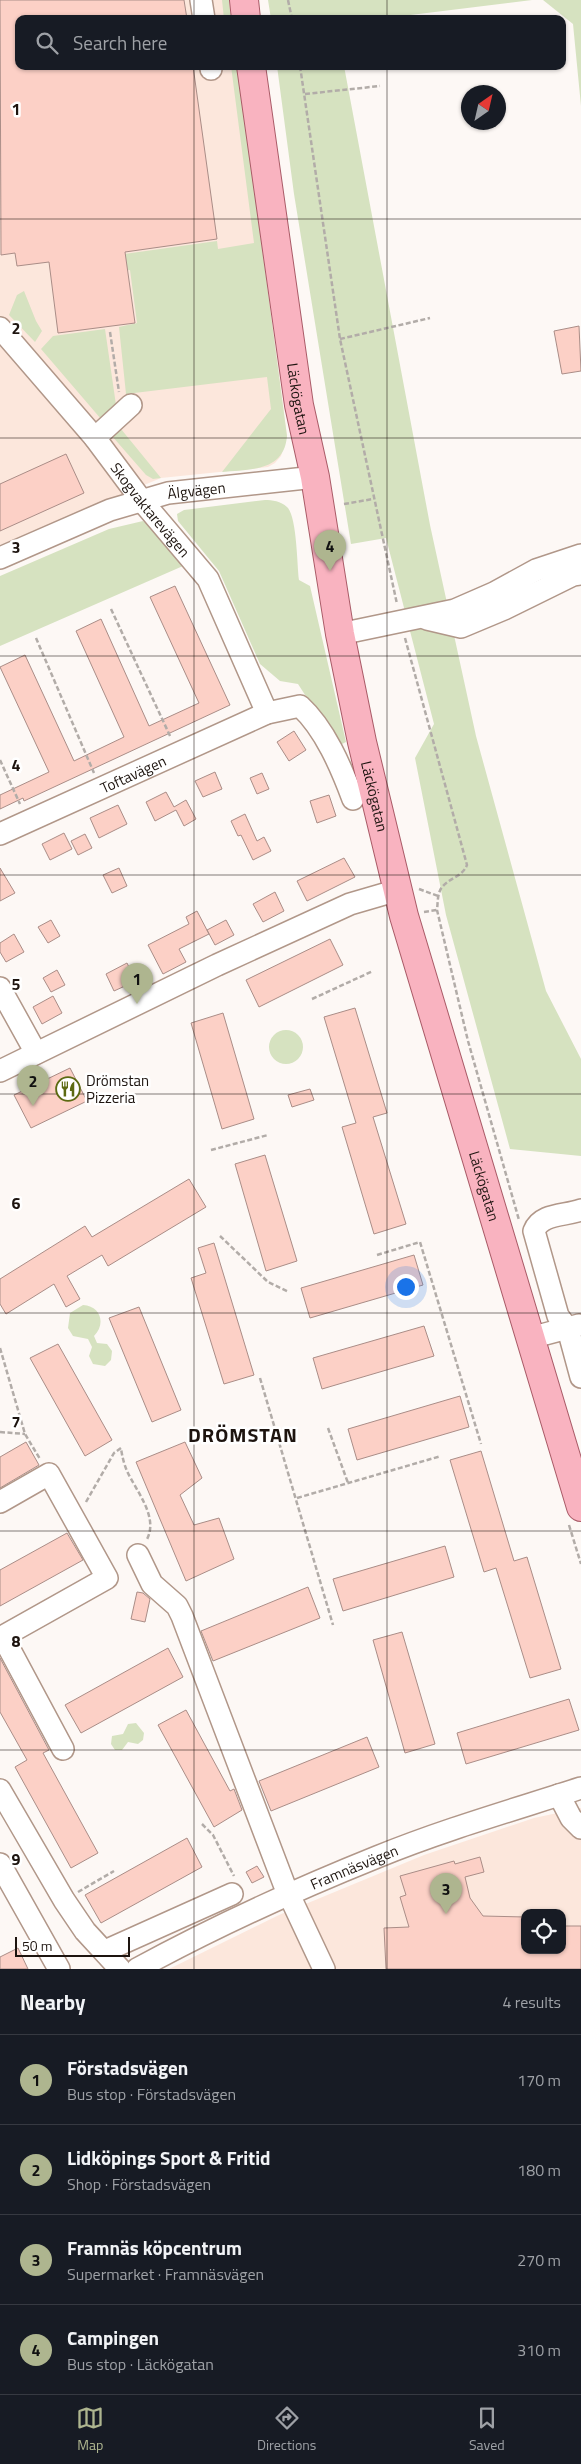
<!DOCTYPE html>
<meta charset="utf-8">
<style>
:root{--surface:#171b24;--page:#20242c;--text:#f1f3f6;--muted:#9ea1a6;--line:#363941;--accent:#aeb58f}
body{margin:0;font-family:"Titillium Web",sans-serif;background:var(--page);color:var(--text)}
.controls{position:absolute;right:15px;bottom:15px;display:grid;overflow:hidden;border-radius:10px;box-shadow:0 1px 4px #0004}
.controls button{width:45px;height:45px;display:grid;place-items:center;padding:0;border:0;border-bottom:1px solid var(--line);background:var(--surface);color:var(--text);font:25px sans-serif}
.compass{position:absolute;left:461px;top:85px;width:45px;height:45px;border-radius:50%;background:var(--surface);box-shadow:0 1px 4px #0004;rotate:34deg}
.scale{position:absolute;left:15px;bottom:12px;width:115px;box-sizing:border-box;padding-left:5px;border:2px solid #1d140f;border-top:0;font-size:14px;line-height:18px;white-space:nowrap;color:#1d140f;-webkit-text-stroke:4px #fff;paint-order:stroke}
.you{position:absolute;left:405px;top:1286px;width:18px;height:18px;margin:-12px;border:4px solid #fff;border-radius:50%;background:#1a73e8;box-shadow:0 0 0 8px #1a73e833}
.badge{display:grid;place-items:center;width:32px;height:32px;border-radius:50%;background:var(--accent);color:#111;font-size:16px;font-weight:700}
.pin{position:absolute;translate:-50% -41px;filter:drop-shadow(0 1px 2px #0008)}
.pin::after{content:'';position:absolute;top:26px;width:18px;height:15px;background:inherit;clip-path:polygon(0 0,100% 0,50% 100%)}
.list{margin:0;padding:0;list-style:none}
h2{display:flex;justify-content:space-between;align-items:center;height:65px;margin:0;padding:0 20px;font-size:21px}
h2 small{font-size:16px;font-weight:400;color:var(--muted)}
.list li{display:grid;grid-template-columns:32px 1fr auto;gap:15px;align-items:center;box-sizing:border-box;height:90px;padding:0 20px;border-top:1px solid var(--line)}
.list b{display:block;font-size:19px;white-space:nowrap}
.list p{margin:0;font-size:16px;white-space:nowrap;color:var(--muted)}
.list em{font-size:16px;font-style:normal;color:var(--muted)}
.icon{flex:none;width:28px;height:28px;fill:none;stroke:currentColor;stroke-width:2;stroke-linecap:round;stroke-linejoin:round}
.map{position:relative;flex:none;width:581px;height:1969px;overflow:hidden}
.search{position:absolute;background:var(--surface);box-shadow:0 1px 4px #0004;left:15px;right:15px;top:15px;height:55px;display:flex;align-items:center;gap:12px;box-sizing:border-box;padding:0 18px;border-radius:10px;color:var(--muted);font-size:19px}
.sheet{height:425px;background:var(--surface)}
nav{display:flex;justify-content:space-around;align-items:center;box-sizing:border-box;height:70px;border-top:1px solid var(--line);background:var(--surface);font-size:14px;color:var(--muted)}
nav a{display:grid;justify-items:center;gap:2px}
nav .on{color:var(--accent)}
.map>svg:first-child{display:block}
.built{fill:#fce7dc;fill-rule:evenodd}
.green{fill:#d6e2c0}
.building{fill:#fcd0c6;stroke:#aa8d87}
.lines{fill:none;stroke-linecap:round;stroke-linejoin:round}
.minor-casing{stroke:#b19789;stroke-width:24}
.major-casing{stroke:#a95b67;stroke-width:30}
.path{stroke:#b2aca8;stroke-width:2.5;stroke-dasharray:5 2.5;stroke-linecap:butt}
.minor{stroke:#fff;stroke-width:21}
.major{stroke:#f9b3c0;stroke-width:28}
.grid{fill:none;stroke:#1d140f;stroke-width:1;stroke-opacity:0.55}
.labels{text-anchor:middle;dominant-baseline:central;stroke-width:5;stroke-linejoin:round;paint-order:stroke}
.street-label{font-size:15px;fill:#1d140f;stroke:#fff}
.poi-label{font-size:15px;fill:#1d140f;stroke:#fff;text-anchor:start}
.district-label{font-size:20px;font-weight:bold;letter-spacing:1px;fill:#1d140f;stroke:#fff}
.grid-label{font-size:16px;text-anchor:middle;font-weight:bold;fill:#1d140f;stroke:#fff;stroke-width:5;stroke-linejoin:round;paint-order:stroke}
</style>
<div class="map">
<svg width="581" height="1969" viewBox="0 0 581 1969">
<rect width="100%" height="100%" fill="#fdf8f5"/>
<path class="built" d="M0,0H229L231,19H19V66H238L287,436L281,456L275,463L268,467L161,478L0,545Z
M581,1808V1969H169L279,1915L424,1855L534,1818ZM525,1913H562V1950H525Z"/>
<path class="green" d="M222,0H229L231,19H224Z
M268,0H532L378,19H271Z
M543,0H581V106L573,24Z
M231,66H238L287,436C284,472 250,469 222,472L271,409L267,377L126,394L119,327L137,323L130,270L105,273L103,257L217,241L218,249L254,243Z
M277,66H344L430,525L476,736L546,991L581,1059V1156L510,1149L446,915L415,758L434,724L386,538L351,544L294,194Z
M24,291L36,321L42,331L35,342L9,315L17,295Z
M105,329L116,405L101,419L41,349L53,336Z
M121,429L161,478L153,479L146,475L112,436Z
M265,500C272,500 281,501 287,507C297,516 297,565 299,580L310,586L346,742L338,746L298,684L280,681L260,664L219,571L178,521L177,514L184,510Z
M143,521L157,532L183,566L0,646V576L109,529Z
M269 1047a17 17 0 1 1 34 0a17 17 0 1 1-34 0Z
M83,1305C101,1306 106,1324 94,1336L97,1343L107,1344L112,1351L111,1360L105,1366L93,1364L89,1356L92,1347L88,1339L73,1336L68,1328L70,1313Z
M136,1723L144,1733L143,1740L138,1744L128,1742L122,1750H115L111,1744L112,1736L123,1734L128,1724Z"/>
<path class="building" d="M0,0H184L187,19H19V66H193L217,239L125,252L135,323L58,333L49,262L17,266L15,253L1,255Z
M579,326L581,371L562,374L554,331Z
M66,454L84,493L0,531V484Z
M175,586L230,705L24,801L23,798L0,809V795L49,772L0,667L25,655L74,761L124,737L76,631L101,619L149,726L199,703L150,597Z
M294,731L306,750L289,761L277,742Z
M215,772L222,789L203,797L195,781Z
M262,773L269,789L257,794L250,778Z
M166,792L174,807L186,800L196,819L184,826L176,810L155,821L146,802Z
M329,795L336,816L317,823L310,801Z
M118,805L127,824L99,838L90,818Z
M245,814L257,841L264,837L271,851L253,860L241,835L238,836L231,821Z
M64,833L72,849L50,860L42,844Z
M85,834L92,848L78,855L71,841Z
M344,858L355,877L307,901L297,881Z
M0,868L15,893L0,901Z
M119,868L127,886L112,893L103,875Z
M275,892L284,911L263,922L253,904Z
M197,911L209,934L179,949L186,962L163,974L148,945L189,924L186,917Z
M51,920L60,936L48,943L38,927Z
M226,920L234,935L215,945L207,930Z
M14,934L24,952L6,962L0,952V943Z
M330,939L343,965L259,1007L246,980Z
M127,963L136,981L114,991L106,974Z
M57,970L65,985L51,992L43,978Z
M53,996L62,1013L42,1024L33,1007Z
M355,1008L387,1113L373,1117L406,1224L374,1234L342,1127L356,1123L324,1017Z
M223,1013L254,1119L222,1129L191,1023Z
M70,1068L87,1101L31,1128L14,1095Z
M310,1089L314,1100L292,1107L288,1095Z
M265,1155L297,1261L266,1271L235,1164Z
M189,1179L206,1207L108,1266L102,1255L67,1276L80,1299L66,1307L54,1284L6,1314L0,1304V1279L85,1226L92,1237Z
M214,1243L254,1375L224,1384L191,1278L206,1273L198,1248Z
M414,1255L423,1285L310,1318L301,1288Z
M139,1307L181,1410L152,1422L109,1318Z
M424,1326L434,1356L322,1389L313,1358Z
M58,1344L112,1440L85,1456L30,1358Z
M460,1396L469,1427L357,1460L348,1429Z
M26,1442L39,1465L0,1488V1457Z
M185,1442L202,1478L180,1495L194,1525L219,1518L234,1559L186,1581L136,1462Z
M481,1451L514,1561L527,1557L561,1669L530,1678L496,1568L484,1572L450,1460Z
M67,1533L83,1560L0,1606V1570Z
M445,1546L454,1577L343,1611L333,1579Z
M308,1587L320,1618L213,1661L201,1631Z
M137,1592L143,1593L150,1599L145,1622L131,1619Z
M402,1632L435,1744L405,1753L373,1640Z
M168,1648L183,1677L81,1733L65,1705Z
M0,1658L49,1750L43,1753L98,1853L71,1868L15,1767L27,1760L0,1712Z
M569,1699L579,1730L466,1764L457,1733Z
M186,1710L230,1791L234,1789L242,1810L214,1827L158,1725Z
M367,1737L379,1767L271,1811L259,1781Z
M187,1838L202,1867L101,1923L85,1895Z
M480,1857L484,1872L465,1877L470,1898L483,1916L525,1917V1950H562V1926H581V1969H386L384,1928L409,1927L400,1897L406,1895L400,1876L454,1861L455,1864Z
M257,1866L264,1877L252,1883L246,1872Z
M18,1948L28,1969H0V1957Z"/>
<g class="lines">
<g class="minor-casing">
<g id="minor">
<path d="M201,0L204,19"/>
<path d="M211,66V69"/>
<path id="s1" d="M0,328L95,438L142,501L208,579L267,713"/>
<path d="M95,438L131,405"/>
<path id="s2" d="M0,558L110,510L168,493L315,477"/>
<path d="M427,619L461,627L504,609L573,575L581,574"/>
<path d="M340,634L455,610L494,593L536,570L581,555"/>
<path id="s3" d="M0,834L267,713L300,706C325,729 341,767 353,799"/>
<path d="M0,988L36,1053"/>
<path d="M0,1071L217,965L350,904L398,890"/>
<path d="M581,1210C565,1216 541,1213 534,1231L558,1316L568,1329L581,1377"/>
<path d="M530,1338L579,1325"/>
<path d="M0,1502L49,1474L107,1578L0,1638"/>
<path d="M138,1555L152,1584L177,1606L182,1616L284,1884L324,1969"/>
<path d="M3,1637L63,1749"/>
<path d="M0,1790L64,1900L85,1931L120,1969"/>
<path d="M559,1795L571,1818L581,1828"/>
<path d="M0,1864L59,1969"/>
<path d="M105,1951L232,1894"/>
<path id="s4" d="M137,1969C214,1927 295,1890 377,1857C443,1830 513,1810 581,1788"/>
</g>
</g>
<g class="major-casing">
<g id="major">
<path d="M244,0L246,19"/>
<path id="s5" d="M251,66L299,405L315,477L340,634L362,742L404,916L581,1507"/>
</g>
</g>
<path class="path" d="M288,0L292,19
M300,66L340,339L397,604
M305,94L380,86
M110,332L119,392
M340,339L430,318
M344,504L373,499
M111,609L171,738
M36,638L94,773
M405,638L467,865C462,877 451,877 443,886C437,892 438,902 437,910L468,1041L519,1220
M0,760L20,804
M419,889L438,896
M424,912L437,910
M312,999L373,971
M211,1150L268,1135
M220,1236L268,1282L289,1292
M377,1255L420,1242L481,1444
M0,1348L25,1434L40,1459
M260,1378L333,1625
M328,1428L348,1483
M0,1432L25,1434
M297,1498L441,1456
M86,1502L114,1453L121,1448C122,1456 124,1464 127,1471C136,1491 160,1518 146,1541
M569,1525L581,1564
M202,1824L213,1835L234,1876
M78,1892L114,1871"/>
<use href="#minor" class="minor"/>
<use href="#major" class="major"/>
</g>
<path class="grid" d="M194,0V19M387,0V19M194,66V1969M387,66V1969M0,219H581M0,438H581M0,656H581M0,875H581M0,1094H581M0,1313H581M0,1531H581M0,1750H581"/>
<defs>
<g id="restaurant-ring" transform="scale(1.25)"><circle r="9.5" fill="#fff" stroke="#5c6a12" stroke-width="1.5"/><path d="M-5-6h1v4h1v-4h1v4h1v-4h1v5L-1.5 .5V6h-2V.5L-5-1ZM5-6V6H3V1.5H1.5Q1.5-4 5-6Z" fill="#5c6a12"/></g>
</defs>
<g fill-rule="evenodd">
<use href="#restaurant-ring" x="68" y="1089"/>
</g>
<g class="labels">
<g class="street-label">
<text stroke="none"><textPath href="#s5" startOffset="336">Läckögatan</textPath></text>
<text stroke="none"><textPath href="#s2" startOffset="209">Älgvägen</textPath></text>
<text stroke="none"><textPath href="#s1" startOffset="236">Skogvaktarevägen</textPath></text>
<text stroke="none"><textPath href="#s3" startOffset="146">Toftavägen</textPath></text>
<text stroke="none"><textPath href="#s5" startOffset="741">Läckögatan</textPath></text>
<text stroke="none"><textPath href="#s5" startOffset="1146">Läckögatan</textPath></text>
<text stroke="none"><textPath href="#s4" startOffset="240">Framnäsvägen</textPath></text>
</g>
<g class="poi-label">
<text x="86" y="1080">Drömstan<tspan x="86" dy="17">Pizzeria</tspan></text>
</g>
<g class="district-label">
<text x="243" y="1434">DRÖMSTAN</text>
</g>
</g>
<g class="grid-label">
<text x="16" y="115">1</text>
<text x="16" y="334">2</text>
<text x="16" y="553">3</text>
<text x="16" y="771">4</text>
<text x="16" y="990">5</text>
<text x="16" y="1209">6</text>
<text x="16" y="1428">7</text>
<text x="16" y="1647">8</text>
<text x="16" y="1865">9</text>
</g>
</svg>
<div class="controls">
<button><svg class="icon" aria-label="locate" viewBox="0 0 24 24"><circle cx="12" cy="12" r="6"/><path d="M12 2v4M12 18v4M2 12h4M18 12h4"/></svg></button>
</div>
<svg class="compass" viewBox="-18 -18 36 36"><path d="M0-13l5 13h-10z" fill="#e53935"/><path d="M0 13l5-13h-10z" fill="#9ea1a6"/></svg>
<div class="scale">50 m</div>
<div class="you"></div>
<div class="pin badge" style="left:137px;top:1004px">1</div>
<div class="pin badge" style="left:33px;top:1106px">2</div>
<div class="pin badge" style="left:446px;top:1914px">3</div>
<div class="pin badge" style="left:330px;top:571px">4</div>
<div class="search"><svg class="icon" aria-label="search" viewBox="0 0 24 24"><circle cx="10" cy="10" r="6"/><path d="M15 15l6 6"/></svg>Search here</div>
</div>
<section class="sheet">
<h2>Nearby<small>4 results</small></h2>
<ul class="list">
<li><span class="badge">1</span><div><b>Förstadsvägen</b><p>Bus stop · Förstadsvägen</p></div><em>170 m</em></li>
<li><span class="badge">2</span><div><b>Lidköpings Sport &amp; Fritid</b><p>Shop · Förstadsvägen</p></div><em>180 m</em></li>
<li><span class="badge">3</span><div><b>Framnäs köpcentrum</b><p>Supermarket · Framnäsvägen</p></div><em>270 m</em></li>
<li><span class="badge">4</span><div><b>Campingen</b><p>Bus stop · Läckögatan</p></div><em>310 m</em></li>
</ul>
</section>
<nav>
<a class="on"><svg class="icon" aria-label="map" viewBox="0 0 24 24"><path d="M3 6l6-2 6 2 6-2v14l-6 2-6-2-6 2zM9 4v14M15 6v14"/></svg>Map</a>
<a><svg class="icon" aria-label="directions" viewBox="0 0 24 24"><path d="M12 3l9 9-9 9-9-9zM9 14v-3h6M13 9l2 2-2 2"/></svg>Directions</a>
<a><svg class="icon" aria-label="saved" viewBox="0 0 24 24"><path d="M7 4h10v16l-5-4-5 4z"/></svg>Saved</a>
</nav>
